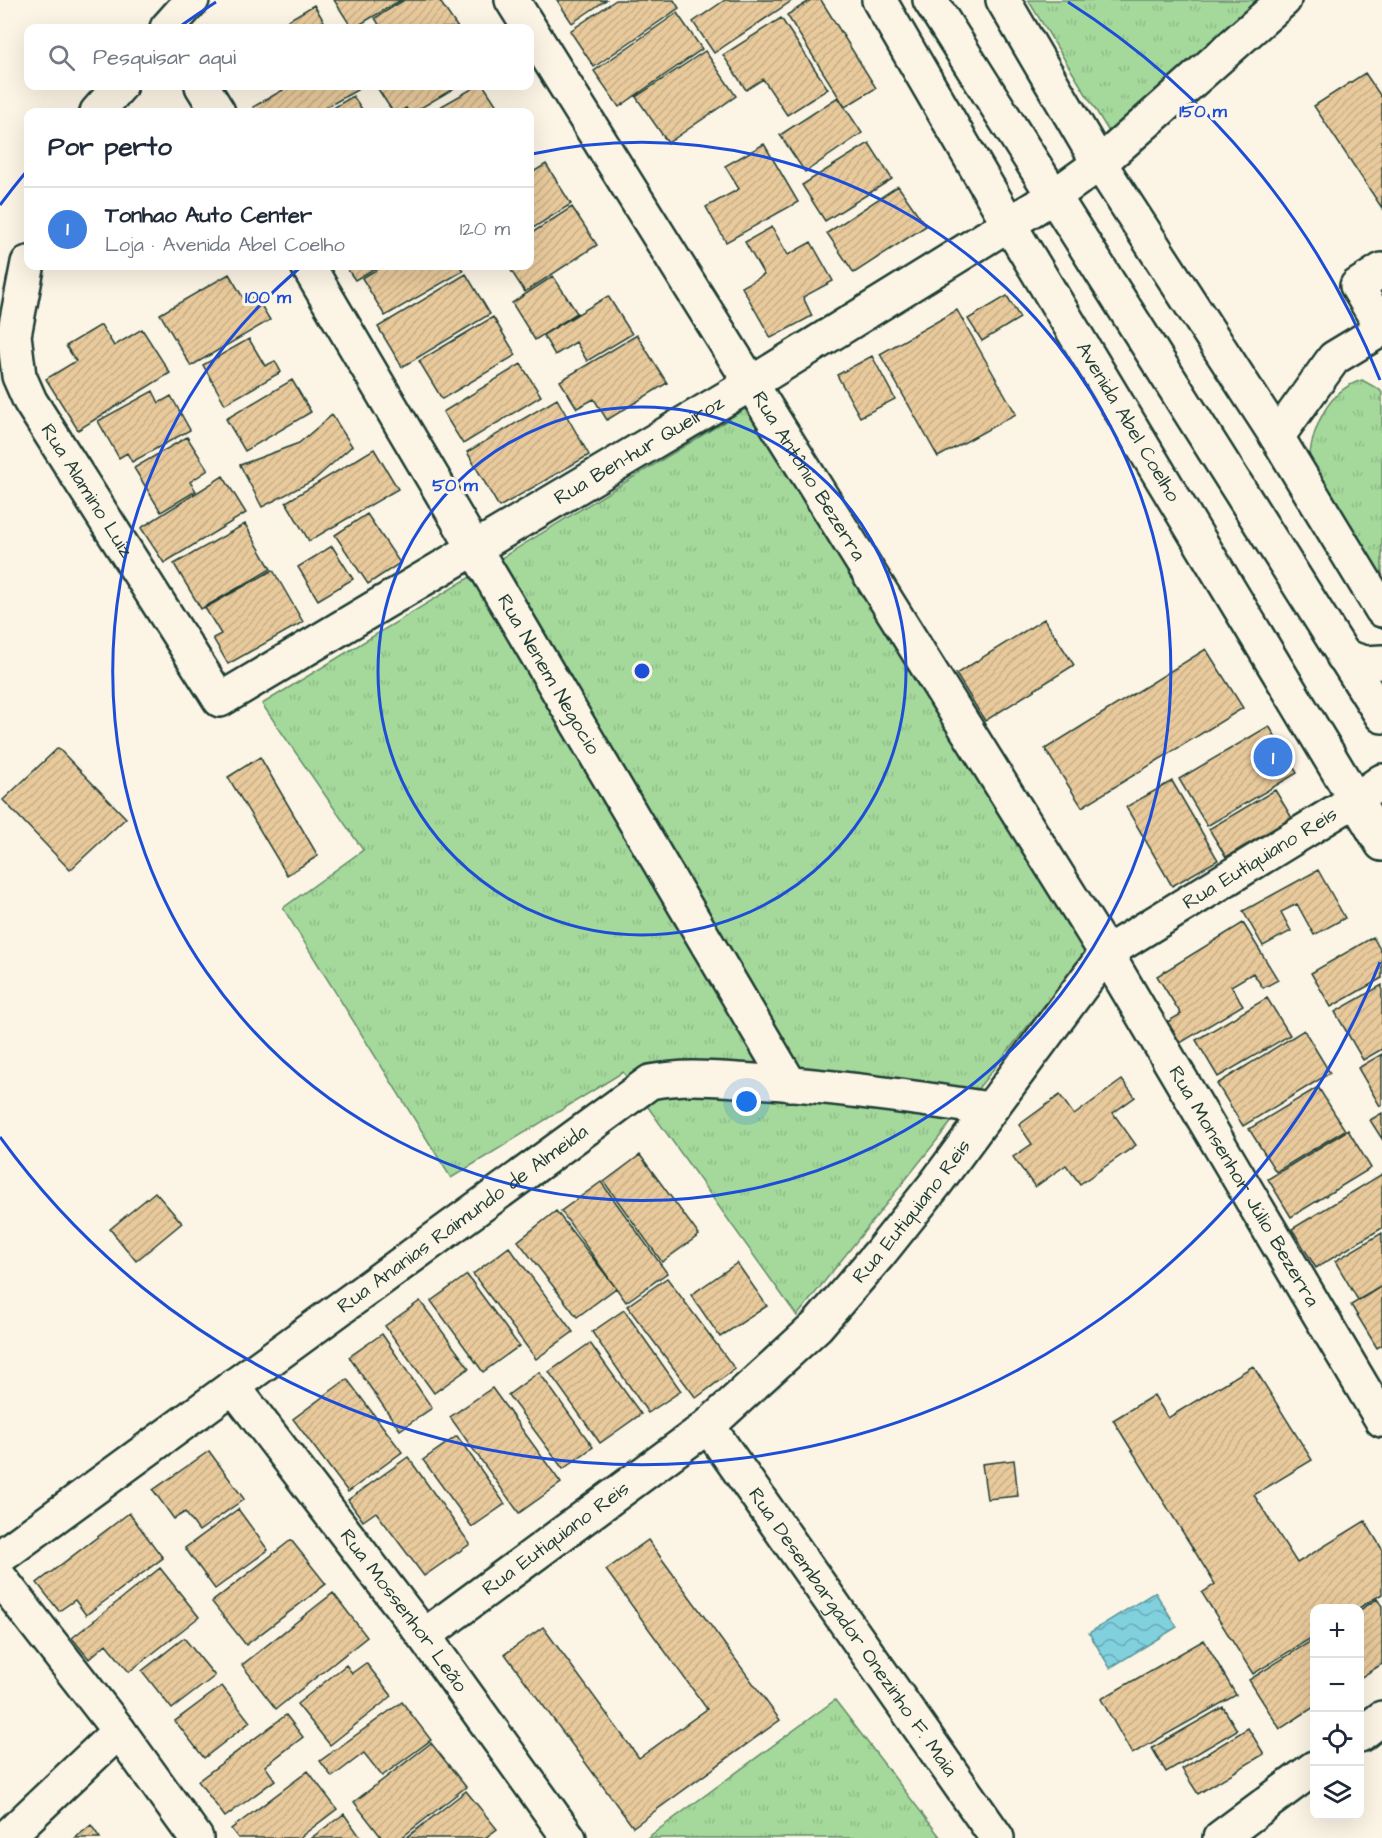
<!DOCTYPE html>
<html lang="pt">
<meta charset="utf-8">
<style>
:root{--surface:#fff;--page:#f2f2f3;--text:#1f2937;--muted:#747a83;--line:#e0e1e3;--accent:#db2777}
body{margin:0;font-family:"Architects Daughter",sans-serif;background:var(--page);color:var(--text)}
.controls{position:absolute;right:18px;bottom:18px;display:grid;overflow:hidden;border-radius:12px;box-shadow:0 6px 24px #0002}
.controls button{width:54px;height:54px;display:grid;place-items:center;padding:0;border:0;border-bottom:2px solid var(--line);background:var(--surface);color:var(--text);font:30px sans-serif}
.you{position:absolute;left:747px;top:1102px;width:21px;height:21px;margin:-15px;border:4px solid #fff;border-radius:50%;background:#1a73e8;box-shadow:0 0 0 9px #1a73e833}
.badge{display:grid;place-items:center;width:39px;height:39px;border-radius:50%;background:var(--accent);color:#fff;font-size:20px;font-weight:700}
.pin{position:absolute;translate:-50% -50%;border:3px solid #fff;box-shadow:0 2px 6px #0006}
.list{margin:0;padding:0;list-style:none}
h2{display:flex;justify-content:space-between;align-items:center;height:78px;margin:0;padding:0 24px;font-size:26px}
h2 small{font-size:20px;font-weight:400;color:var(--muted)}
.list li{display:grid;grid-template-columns:39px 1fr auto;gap:18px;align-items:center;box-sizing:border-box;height:84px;padding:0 24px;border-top:2px solid var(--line)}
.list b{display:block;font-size:22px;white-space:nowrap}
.list p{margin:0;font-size:20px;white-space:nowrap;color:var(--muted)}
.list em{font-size:20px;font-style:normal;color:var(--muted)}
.icon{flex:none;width:33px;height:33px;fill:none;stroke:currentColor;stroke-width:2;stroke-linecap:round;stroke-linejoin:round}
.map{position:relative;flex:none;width:1382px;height:1838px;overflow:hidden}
.search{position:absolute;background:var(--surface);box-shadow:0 6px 24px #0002;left:24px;top:24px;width:510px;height:66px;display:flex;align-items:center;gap:15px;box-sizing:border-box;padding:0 21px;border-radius:12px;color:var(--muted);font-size:22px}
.panel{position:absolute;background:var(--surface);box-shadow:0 6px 24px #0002;left:24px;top:108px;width:510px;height:162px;border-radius:12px}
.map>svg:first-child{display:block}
.grass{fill:url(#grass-tufts);stroke:#628b68;stroke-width:1.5}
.water{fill:url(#water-waves);stroke:#5a959a;stroke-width:1.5}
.building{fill:url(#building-hatch);stroke:#1f3d34;stroke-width:1.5}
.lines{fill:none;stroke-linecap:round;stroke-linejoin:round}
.minor-casing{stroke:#1f3d34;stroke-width:38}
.minor{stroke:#fcf5e5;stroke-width:33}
.ring{fill:none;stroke:#1d4ed8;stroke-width:3}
.labels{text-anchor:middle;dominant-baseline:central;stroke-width:6;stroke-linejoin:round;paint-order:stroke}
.street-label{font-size:20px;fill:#1f3d34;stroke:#fcf5e5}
.centre{fill:#1d4ed8;stroke:#fcf5e5;stroke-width:3}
.ring-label{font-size:18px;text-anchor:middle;font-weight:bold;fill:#1d4ed8;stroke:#fcf5e5;stroke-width:6;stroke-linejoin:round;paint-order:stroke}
</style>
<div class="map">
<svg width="1382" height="1838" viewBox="0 0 1382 1838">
<defs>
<pattern id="grass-tufts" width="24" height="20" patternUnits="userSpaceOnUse" patternTransform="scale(1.5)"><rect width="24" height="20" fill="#a5d99b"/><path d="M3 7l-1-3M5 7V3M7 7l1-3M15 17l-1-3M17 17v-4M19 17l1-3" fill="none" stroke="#8ebb86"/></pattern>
<pattern id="water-waves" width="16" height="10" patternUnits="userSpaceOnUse" patternTransform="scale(1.5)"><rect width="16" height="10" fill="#81d0de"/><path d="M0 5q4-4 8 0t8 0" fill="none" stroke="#69aab5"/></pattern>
<pattern id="building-hatch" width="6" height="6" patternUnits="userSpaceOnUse" patternTransform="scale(1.5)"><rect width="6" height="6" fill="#e9ca9c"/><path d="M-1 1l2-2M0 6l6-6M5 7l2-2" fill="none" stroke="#c7ae87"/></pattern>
</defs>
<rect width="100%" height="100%" fill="#fcf5e5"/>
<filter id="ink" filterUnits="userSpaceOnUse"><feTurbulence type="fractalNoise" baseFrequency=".0167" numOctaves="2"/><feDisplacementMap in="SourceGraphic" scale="12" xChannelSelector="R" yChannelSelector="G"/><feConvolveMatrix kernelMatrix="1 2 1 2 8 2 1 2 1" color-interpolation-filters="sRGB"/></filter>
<g filter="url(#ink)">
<path class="grass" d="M1028,0H1269L1111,135Z
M1362,380L1380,390L1382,393V577L1309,459C1313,427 1328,390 1362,380Z
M750,406L1089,949L797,1316L623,1072L451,1178L283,908L363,850L262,704Z
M835,1700L941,1838H647Z"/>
<path class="water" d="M1155,1592L1177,1627L1110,1668L1089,1633Z"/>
<path class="building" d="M334,0H401L354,28H352Z
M404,0H439L458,28H381L375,18Z
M557,0H606L572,23Z
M616,0H674L679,8L594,67L570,31Z
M725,0H793L714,53L693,22Z
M811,0H821L876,88L845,107L787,15Z
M314,5L328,28H275Z
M677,13L702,49L619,107L594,71Z
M781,18L828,89L787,115L763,79L746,90L723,55Z
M705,51L736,96L668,143L636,97Z
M1365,73L1382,98V208L1314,106Z
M280,86H354L357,90L318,112H256L253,107L283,90Z
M376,86H458L414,112H409L406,108L399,112H393Z
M477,86H484L501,112H431Z
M353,96L364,112H327Z
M838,97L862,133L805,172L780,135Z
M869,143L892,179L825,221L802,185Z
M764,144L798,202L726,242L706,207L739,189L725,166Z
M546,164L571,204L530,230V174Z
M898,186L926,226L854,273L827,233Z
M572,207L597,245L525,292L508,266H530V234Z
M772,227L788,255L811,242L833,281L803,297L812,316L771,338L742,287L764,275L745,242Z
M345,266H379L355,280Z
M383,266H460L463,271L385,316L362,278Z
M229,274L245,301L255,295L270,320L191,366L160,314Z
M466,274L490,314L402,367L378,327Z
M553,276L577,313L535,340L512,303Z
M608,296L632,334L587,361L576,342L555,355L543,335Z
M1007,296L1020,318L982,341L968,319Z
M957,310L1016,414L938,457L880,354Z
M493,317L516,355L442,399L419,361Z
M101,325L114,346L142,329L170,373L78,430L46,379L76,361L66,346Z
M637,335L667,383L607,420L594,399L577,408L560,381Z
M249,339L265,366L275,361L281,372L225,404L203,365Z
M872,356L895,399L860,417L837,375Z
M521,364L541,396L463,444L443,412Z
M292,380L311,412L245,451L226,419Z
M153,391L159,403L171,396L190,430L132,462L127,453L119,458L98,421Z
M557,399L589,455L499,507L467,452Z
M332,415L352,446L314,480L262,507L240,465L299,443Z
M187,437L208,470L190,482L196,491L161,512L134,468Z
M374,449L398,489L309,541L286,502Z
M223,476L246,513L164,563L141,528Z
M367,514L400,563L368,584L335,535Z
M245,524L271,569L201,609L174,564Z
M332,546L353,579L318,600L298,567Z
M273,570L303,622L228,664L213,638L221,634L205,608Z
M1044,619L1074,665L985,721L956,674Z
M1206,649L1243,708L1082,807L1045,749Z
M1269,726L1297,773L1207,826L1179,779Z
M58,748L126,818L70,870L3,800Z
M260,757L318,856L287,875L228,777Z
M1172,781L1218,860L1172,886L1126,807Z
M1275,790L1292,818L1226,857L1209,829Z
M1318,870L1345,918L1314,935L1297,904L1281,912L1291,931L1263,946L1243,911Z
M1243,923L1278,980L1263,988L1253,973L1231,986L1243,1005L1172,1048L1159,1027L1181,1014L1157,976Z
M1373,937L1382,953V978L1331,1007L1311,973Z
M1382,985V1049L1363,1060L1335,1012Z
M1267,998L1290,1035L1218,1077L1196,1040Z
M1304,1030L1330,1073L1243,1126L1217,1084Z
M1382,1054V1105L1380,1106L1358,1068Z
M1122,1080L1135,1097L1113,1113L1136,1145L1080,1184L1066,1165L1035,1187L1013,1157L1032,1144L1019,1125L1060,1095L1074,1115Z
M1318,1087L1345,1130L1276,1172L1249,1129Z
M1382,1113V1139L1370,1120Z
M1348,1130L1371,1168L1291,1217L1268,1179Z
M640,1155L699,1235L662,1262L604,1182Z
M1382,1174V1228L1316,1268L1292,1229Z
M601,1182L667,1273L626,1302L561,1211Z
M155,1192L182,1223L136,1261L110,1229Z
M556,1211L616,1288L577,1317L518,1241Z
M1382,1233V1286L1358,1300L1335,1261Z
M509,1247L573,1332L536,1359L473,1274Z
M737,1263L767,1306L720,1337L691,1295Z
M467,1275L519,1346L483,1372L431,1301Z
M667,1278L735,1369L696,1398L627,1306Z
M1382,1286V1345L1377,1348L1351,1305Z
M420,1301L469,1368L434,1393L385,1326Z
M624,1310L681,1391L648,1413L592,1332Z
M382,1334L432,1408L400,1430L349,1357Z
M590,1343L641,1414L600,1443L549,1372Z
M1253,1366L1312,1460L1254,1495L1297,1563L1365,1521L1382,1549V1594L1359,1608H1314V1636L1253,1674L1202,1593L1215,1584L1113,1420L1154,1395L1168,1418Z
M539,1372L593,1447L563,1469L508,1395Z
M347,1379L402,1452L348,1492L293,1419Z
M492,1388L561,1483L519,1513L450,1417Z
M457,1436L505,1504L472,1527L423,1460Z
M209,1451L244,1499L199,1531L185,1512L174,1519L153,1490Z
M408,1457L470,1544L424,1576L376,1512L363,1521L348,1500Z
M1014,1460L1018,1496L987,1499L982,1464Z
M238,1509L268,1550L215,1589L185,1548Z
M129,1513L163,1558L86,1615L75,1600L59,1611L37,1583Z
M291,1540L326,1584L246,1645L212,1602Z
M648,1540L780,1720L633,1827L505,1654L543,1627L639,1758L707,1709L606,1570Z
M160,1568L199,1617L129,1672L106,1644L89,1659L72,1638Z
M333,1593L367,1637L276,1709L242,1665Z
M1377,1599L1382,1606V1664L1360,1678V1610Z
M184,1638L215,1676L172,1709L142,1671Z
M1314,1639V1707L1280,1729L1249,1680Z
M1204,1640L1236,1695L1132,1754L1101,1699Z
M366,1663L392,1696L330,1745L297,1704L346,1665L352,1673Z
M222,1686L250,1722L204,1758L175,1721Z
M402,1702L431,1740L382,1776L364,1753L332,1777L320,1761Z
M1223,1707L1237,1730L1166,1772L1152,1748Z
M286,1715L303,1737L265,1766L275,1780L225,1817L198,1781Z
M1248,1728L1264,1754L1198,1794L1182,1769Z
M431,1743L466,1787L401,1838H382L354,1802Z
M308,1771L337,1809L299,1838H238L231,1829Z
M466,1791L497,1829L485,1838H406Z
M344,1814L361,1838H311Z
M91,1825L100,1838H75Z"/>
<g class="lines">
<g class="minor-casing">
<g id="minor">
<path id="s1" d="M512,0L1106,953L1382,1420"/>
<path id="s2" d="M879,0L1009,224L1382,844"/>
<path d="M930,0L1382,716"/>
<path d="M1003,0L1091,150L1277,437L1382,610"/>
<path d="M167,28L192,0"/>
<path d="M202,86L218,112"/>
<path d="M97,112L120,86"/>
<path id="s3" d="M28,263L14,335L19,376L30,401L220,700L752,383L1054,196L1100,163L1284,0"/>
<path id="s4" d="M308,266L790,1084"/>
<path d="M1382,270L1357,286L1382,328"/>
<path d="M1277,437L1334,358L1382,329"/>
<path d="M1343,656L1365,663L1382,662"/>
<path id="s5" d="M233,1386L424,1636L569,1838"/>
<path id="s6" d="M708,1426L997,1838"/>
<path id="s7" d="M0,1557L650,1082C688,1075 716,1079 754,1081C833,1086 912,1097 989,1109"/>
<path d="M0,1578L119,1731L196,1838"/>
<path id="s8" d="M424,1636L708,1426L817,1326L880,1253L936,1183L1106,953L1355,800L1382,781"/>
<path d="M1360,1735L1382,1718"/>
<path d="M6,1838L119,1731"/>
<path d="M1220,1838L1314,1768"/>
</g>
</g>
<use href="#minor" class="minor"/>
</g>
</g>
<g class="ring">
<circle cx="642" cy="671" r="264"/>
<path d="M532 154A529 529 0 1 1 302 266"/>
<path d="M1380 962A793 793 0 0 1 0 1137M0 205A793 793 0 0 1 26 172M182 25A793 793 0 0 1 216 2M1068 2A793 793 0 0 1 1380 380"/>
</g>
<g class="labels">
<g class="street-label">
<text stroke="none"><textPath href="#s2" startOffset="490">Avenida Abel Coelho</textPath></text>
<text stroke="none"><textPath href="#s3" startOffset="984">Rua Ben-hur Queiroz</textPath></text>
<text stroke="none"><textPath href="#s1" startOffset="561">Rua Antônio Bezerra</textPath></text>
<text stroke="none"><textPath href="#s3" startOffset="248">Rua Alamino Luiz</textPath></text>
<text stroke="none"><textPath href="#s4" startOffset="474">Rua Nenem Negocio</textPath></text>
<text stroke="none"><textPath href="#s8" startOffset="1154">Rua Eutiquiano Reis</textPath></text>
<text stroke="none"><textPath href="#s1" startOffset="1394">Rua Monsenhor Júlio Bezerra</textPath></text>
<text stroke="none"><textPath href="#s8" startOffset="650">Rua Eutiquiano Reis</textPath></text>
<text stroke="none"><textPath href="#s7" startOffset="573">Rua Ananias Raimundo de Almeida</textPath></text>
<text stroke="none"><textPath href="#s8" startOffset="164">Rua Eutiquiano Reis</textPath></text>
<text stroke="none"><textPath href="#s5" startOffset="282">Rua Mossenhor Leão</textPath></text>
<text stroke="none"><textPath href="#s6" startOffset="252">Rua Desembargador Onezinho F. Maia</textPath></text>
</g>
</g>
<circle cx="642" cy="671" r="9" class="centre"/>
<g class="ring-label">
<text x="1203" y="117">150 m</text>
<text x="268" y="303">100 m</text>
<text x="455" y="491">50 m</text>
</g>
</svg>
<div class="controls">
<button>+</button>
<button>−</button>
<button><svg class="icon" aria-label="locate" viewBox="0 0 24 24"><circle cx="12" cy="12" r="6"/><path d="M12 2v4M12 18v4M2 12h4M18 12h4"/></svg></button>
<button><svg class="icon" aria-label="layers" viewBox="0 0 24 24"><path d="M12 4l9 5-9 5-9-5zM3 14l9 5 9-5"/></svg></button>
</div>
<div class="you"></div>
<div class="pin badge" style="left:1273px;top:757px;background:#3f7fe0">1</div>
<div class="search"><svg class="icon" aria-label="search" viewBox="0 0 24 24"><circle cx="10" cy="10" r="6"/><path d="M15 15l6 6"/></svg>Pesquisar aqui</div>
<section class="panel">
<h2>Por perto<small></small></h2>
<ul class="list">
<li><span class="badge" style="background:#3f7fe0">1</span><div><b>Tonhao Auto Center</b><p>Loja · Avenida Abel Coelho</p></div><em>120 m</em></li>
</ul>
</section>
</div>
